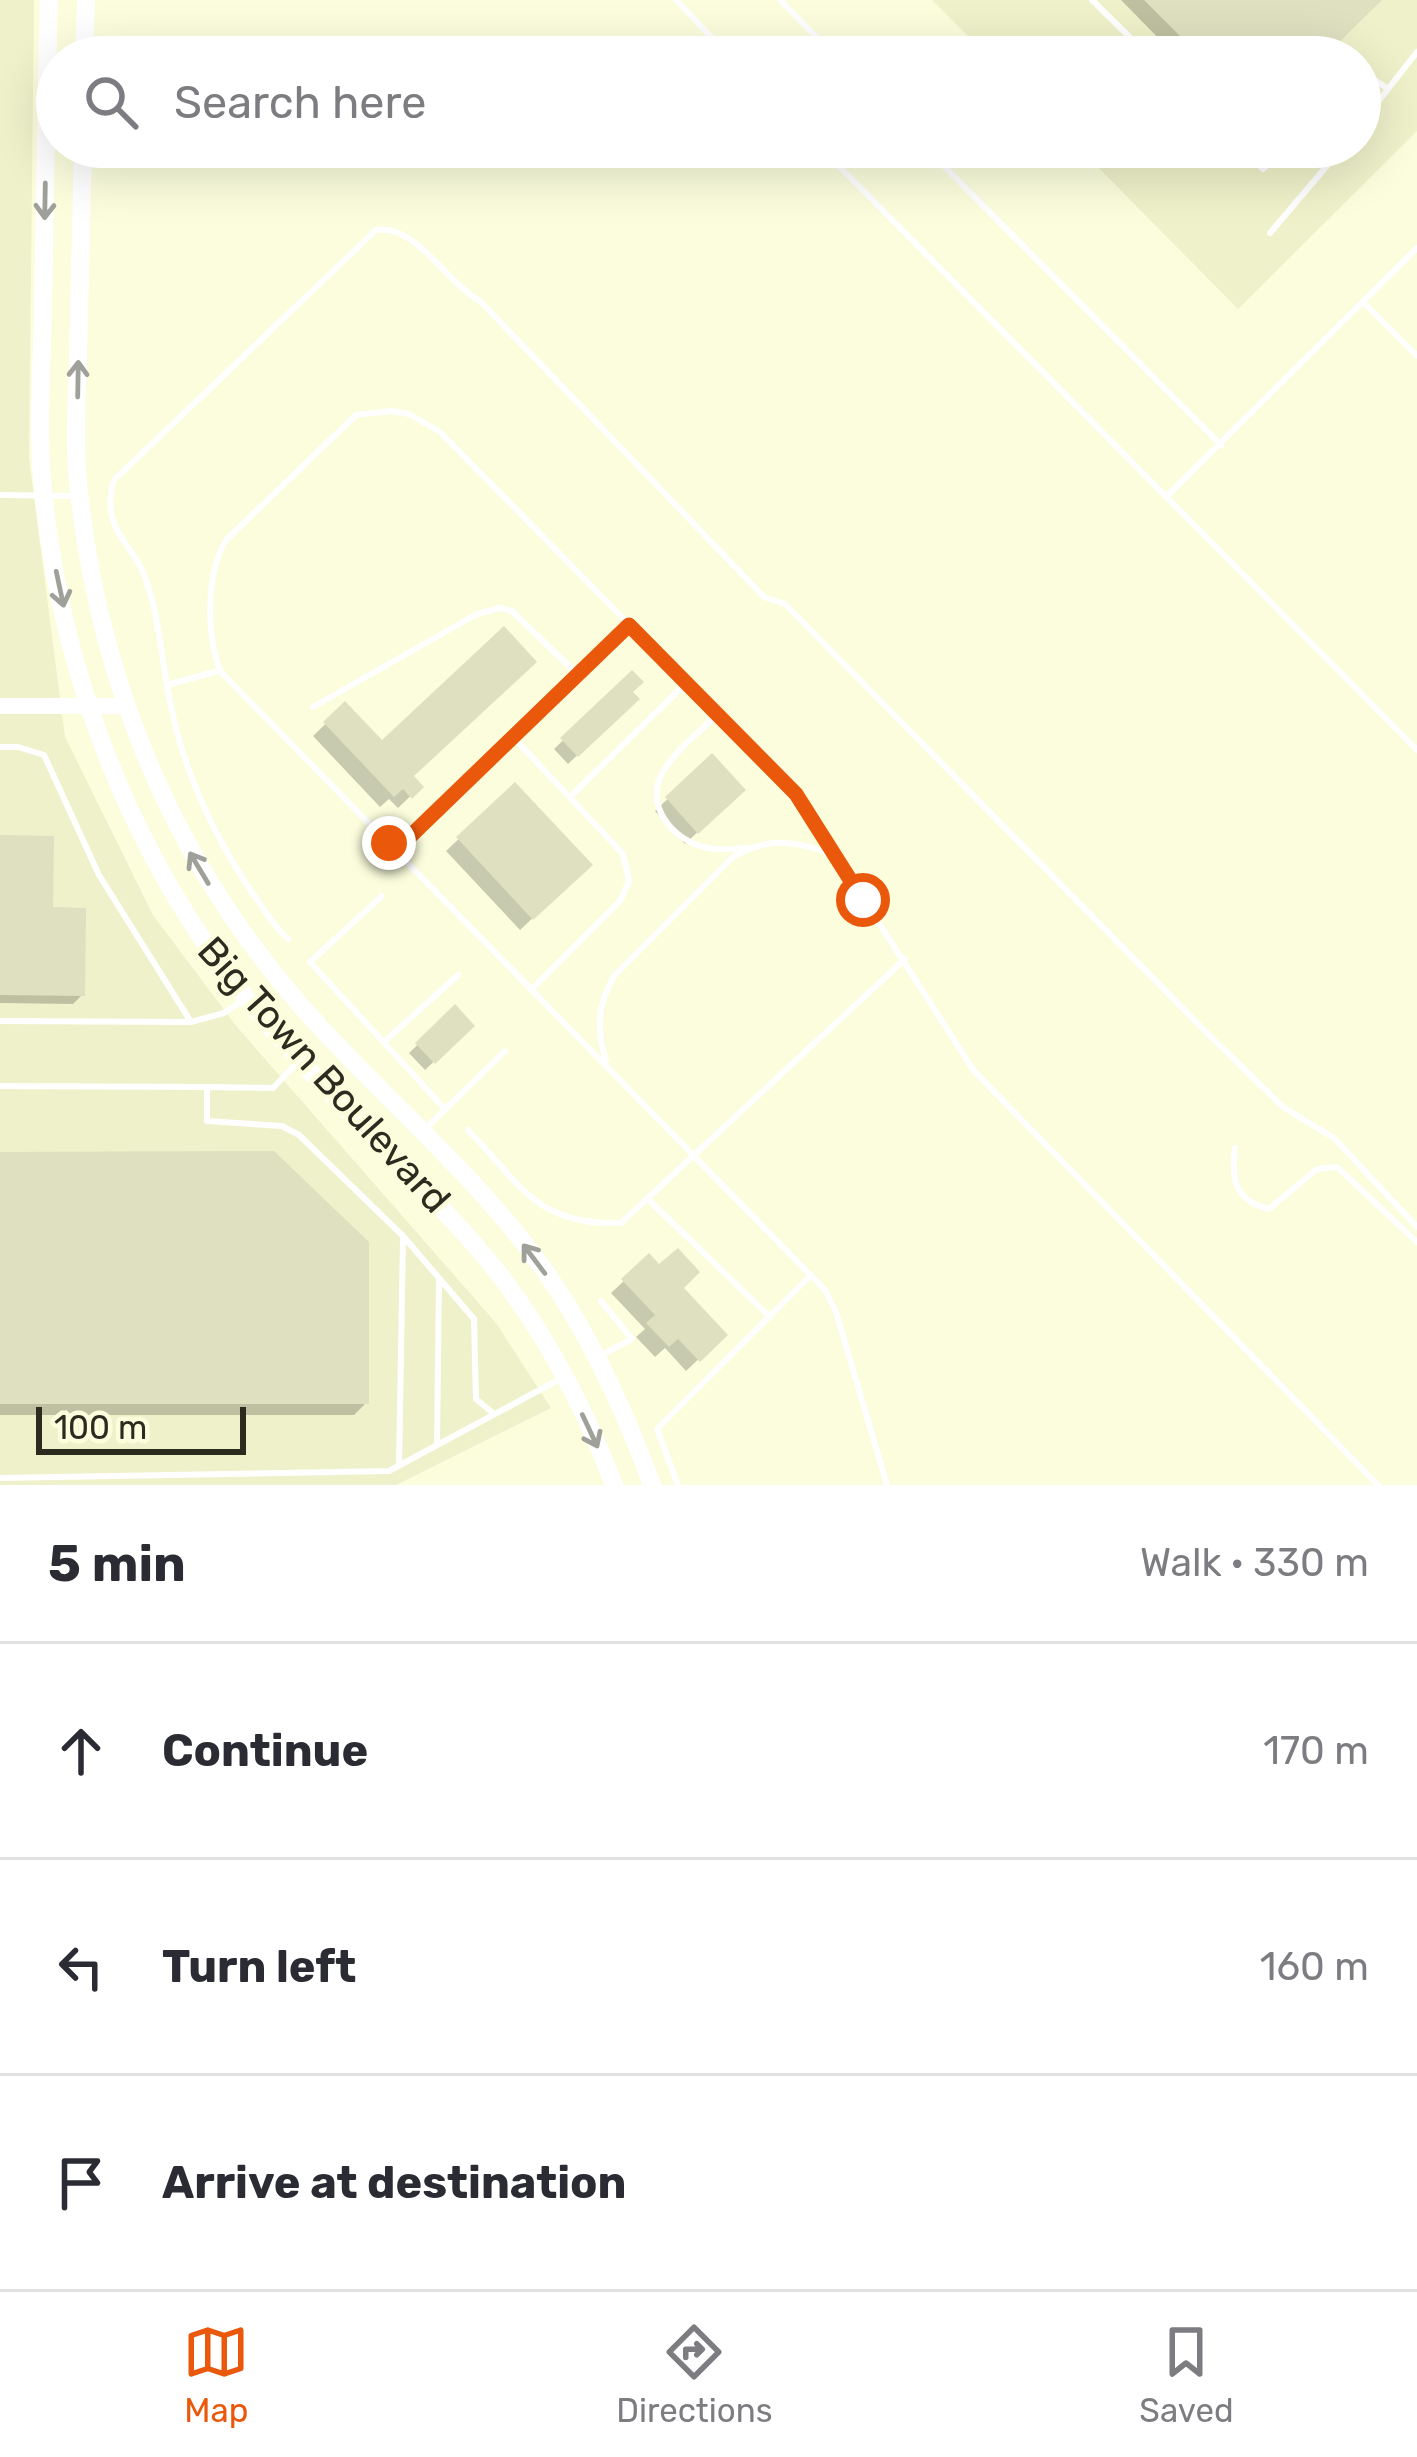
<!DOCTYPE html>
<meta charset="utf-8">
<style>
:root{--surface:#fff;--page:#f7f7f7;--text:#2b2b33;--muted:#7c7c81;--line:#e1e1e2;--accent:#ea580c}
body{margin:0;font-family:Rubik,sans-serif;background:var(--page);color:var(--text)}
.scale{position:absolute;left:36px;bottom:30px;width:210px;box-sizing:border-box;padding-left:12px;border:6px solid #2b2b1f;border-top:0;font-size:33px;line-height:42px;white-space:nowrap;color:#2b2b1f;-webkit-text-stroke:9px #fbfddd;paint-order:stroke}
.stop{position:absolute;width:36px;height:36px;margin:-27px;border:9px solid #ea580c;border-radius:50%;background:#fff}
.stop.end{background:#ea580c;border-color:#fff;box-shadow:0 3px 12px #0008}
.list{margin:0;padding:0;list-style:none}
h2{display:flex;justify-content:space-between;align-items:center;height:156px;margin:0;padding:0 48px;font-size:51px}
h2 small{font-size:39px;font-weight:400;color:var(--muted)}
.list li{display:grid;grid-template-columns:78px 1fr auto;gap:36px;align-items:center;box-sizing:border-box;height:216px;padding:0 48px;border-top:3px solid var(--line)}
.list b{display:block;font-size:45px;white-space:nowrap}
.list em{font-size:39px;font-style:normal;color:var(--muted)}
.icon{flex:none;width:66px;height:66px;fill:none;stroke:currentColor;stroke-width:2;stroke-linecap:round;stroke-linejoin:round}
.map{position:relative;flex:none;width:1417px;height:1485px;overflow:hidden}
.search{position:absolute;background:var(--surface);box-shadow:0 12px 48px #0002;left:36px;right:36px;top:36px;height:132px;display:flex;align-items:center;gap:30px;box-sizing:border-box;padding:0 42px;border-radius:66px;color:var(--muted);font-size:45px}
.sheet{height:804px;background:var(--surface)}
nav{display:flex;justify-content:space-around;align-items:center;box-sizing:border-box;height:168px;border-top:3px solid var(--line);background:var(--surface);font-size:33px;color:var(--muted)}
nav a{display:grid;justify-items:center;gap:6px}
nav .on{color:var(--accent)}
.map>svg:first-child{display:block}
.built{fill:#eff1ca}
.shadow{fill:#0003}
.building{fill:#dee0c0}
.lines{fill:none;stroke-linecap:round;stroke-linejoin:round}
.service{stroke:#fff;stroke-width:6}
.tertiary{stroke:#fff;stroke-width:16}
.secondary{stroke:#fff;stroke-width:18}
.oneway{stroke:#a0a09a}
.route{stroke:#ea580c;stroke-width:15}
.labels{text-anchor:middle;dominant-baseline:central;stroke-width:9;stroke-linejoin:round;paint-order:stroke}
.street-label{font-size:39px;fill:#2b2b1f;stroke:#fbfddd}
</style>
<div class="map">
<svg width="1417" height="1485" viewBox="0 0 1417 1485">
<rect width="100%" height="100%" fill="#fbfddd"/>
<path class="built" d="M0,0H34L29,458L65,737L153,915L237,1027L496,1323L551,1408L396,1485H0Z
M932,0H1417V131L1238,309L1078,147H1360V57H989Z"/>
<path class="shadow" d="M1121,0H1377L1320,57H1177Z
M632,674L629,692L636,699L568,764L554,749Z
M345,705L420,787L398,808L389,799L380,807L313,736Z
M711,758L742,790L685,844L655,811Z
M515,786L589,865L520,930L446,851Z
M0,838L82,995L73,1004L0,1003Z
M455,1009L471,1026L425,1070L409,1053Z
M0,1155L366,1403L354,1415H0Z
M649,1258L724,1335L686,1371L665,1348L655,1357L636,1337L645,1329L611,1293Z"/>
<path class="building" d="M1144,0H1382L1324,57H1201Z
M504,626L537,662L414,776L424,787L412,799L403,789L394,797L323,722L345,701L382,740Z
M632,670L644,682L633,692L640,699L578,757L560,738Z
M712,753L746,790L698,834L665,797Z
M515,782L593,865L533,920L456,837Z
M0,835L54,836L53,907L86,908L85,996L0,995Z
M455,1004L475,1026L435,1064L415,1043Z
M274,1151L369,1242V1404H0V1152Z
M678,1248L700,1272L684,1288L728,1335L700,1362L678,1339L669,1347L646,1323L655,1315L621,1279L649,1253L659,1264Z"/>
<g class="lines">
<path class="service" d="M676,0L730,57
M780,0L836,57
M1092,0L1150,57
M1360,84L1369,76L1388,89
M1360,125L1417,52
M820,147L1417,750
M925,147L1221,445
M1240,147L1263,169L1288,147
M1270,233L1343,147
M1363,302L1417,356
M0,495L77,496
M1166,497L1417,248
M218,671L167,685C161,651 158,615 147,583C135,543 99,532 114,480L376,230C417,224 446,283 480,301L764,597L785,604L1205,1031L1283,1107L1334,1138L1417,1227
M167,685C179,762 209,829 253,894C264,909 274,927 288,939
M313,707L477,614L500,608L512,611L578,675
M718,714C700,731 678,748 664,770C642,804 673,842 708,848C720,850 734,849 747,848
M513,737L623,854L629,881L620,901L532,989
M0,747H18L44,755L99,875L191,1022L224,1013L245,999
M570,797L687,682
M396,850L629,625
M382,896L310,962L445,1109
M0,1021L191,1022
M385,1041L458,975
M299,1061L273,1088L207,1087V1121L282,1126L299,1135L403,1236L474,1319L476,1399L494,1414
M606,1061C596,1028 597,1006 614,976L733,857C768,836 798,841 834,855
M0,1086L207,1087
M424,1130L505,1051
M468,1130C521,1185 537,1226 621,1223L905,959
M1235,1148C1231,1180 1235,1201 1269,1209L1317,1169L1337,1167L1417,1242
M649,1200L770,1317
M598,1357L632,1339L601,1301
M437,1443L439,1282
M399,1465L403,1240
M0,1478L389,1471L560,1379
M678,1485L657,1429L811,1275
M887,1485L836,1312L825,1290L220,671C206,633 206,574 226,540L356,415L392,411L409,414L440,432L796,794L974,1071L1378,1485"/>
<path class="tertiary" d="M0,706H124"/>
<path class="secondary" d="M49,0C46,103 45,206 43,308C42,368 37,430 43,490C61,672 130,853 245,997C315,1084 400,1159 473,1243C534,1311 582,1400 614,1485
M84,57L86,0
M83,147C81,217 80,286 78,356C77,397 74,441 78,483C99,689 179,875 320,1027C393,1106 479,1179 542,1267C588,1331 625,1411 652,1485"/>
</g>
<defs><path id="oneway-shaft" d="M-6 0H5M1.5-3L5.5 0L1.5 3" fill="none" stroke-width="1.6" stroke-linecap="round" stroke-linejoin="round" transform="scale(3)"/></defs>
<g class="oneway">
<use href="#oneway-shaft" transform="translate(45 201) rotate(91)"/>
<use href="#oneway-shaft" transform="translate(78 379) rotate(-89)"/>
<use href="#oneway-shaft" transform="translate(60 589) rotate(78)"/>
<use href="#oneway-shaft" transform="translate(199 868) rotate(-121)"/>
<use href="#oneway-shaft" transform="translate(534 1259) rotate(-127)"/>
<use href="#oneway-shaft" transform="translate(590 1431) rotate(65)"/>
</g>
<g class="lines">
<path class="route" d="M389,843L396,850L629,625L796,794L863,900"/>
</g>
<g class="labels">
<g class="street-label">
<text transform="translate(324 1075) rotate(48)">Big Town Boulevard</text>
</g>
</g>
</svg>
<div class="scale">100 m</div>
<div class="stop" style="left:863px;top:900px"></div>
<div class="stop end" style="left:389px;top:843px"></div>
<div class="search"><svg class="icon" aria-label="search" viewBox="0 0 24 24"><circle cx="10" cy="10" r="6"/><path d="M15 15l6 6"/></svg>Search here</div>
</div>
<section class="sheet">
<h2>5 min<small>Walk · 330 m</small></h2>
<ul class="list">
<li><svg class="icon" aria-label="ahead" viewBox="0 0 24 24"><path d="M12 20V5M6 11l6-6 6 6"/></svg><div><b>Continue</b></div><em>170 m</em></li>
<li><svg class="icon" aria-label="left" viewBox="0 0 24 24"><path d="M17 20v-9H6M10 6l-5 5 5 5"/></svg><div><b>Turn left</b></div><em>160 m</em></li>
<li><svg class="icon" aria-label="arrive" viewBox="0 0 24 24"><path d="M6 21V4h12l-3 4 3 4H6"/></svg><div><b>Arrive at destination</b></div></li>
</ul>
</section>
<nav>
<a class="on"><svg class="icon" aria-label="map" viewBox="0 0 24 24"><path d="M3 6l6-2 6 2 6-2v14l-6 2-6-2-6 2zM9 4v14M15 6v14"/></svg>Map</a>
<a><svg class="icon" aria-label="directions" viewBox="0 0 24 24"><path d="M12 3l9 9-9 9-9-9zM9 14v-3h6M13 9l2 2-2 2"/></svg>Directions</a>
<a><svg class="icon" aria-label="saved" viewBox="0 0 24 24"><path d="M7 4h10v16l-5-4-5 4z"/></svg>Saved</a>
</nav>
